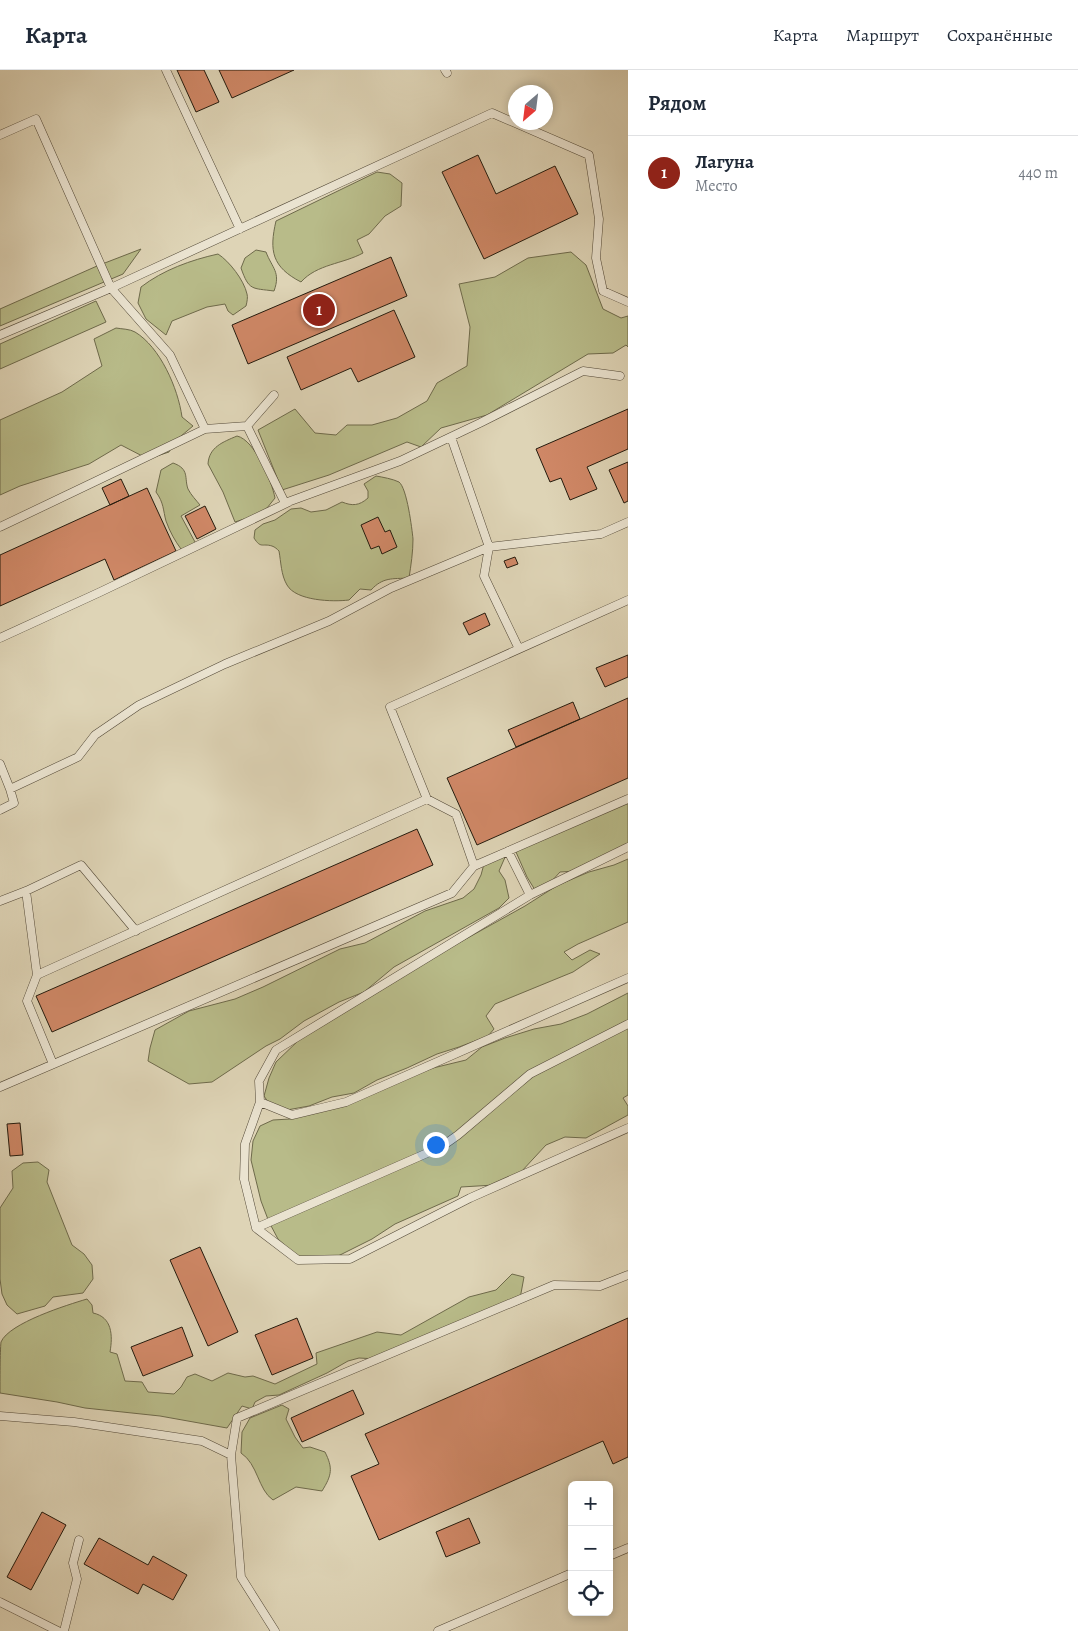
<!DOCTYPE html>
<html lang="ru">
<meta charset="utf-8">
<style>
:root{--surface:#fff;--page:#f6f6f7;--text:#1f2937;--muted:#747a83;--line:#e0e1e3;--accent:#8f2418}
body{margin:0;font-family:Alegreya,serif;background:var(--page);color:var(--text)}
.controls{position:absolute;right:15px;bottom:15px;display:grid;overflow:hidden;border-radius:8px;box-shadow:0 2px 8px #0003}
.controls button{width:45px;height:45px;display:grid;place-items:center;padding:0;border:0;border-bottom:1px solid var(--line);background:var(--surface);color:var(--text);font:25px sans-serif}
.compass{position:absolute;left:508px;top:15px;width:45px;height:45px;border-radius:50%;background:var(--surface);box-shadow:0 2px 8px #0003;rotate:208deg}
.you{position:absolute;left:435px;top:1074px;width:18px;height:18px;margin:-12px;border:4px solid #fff;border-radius:50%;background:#1a73e8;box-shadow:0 0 0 8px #1a73e833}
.badge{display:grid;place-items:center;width:32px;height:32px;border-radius:50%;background:var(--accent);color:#fff;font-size:16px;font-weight:700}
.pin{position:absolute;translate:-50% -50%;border:2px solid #fff;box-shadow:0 1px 5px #0006}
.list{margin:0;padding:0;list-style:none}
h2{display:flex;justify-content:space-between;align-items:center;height:65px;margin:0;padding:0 20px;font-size:21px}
h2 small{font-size:16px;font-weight:400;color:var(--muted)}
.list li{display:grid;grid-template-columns:32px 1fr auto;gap:15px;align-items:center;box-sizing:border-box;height:75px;padding:0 20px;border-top:1px solid var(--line)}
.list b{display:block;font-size:19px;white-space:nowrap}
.list p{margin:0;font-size:16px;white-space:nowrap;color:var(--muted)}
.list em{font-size:16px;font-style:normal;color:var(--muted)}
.icon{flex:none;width:28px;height:28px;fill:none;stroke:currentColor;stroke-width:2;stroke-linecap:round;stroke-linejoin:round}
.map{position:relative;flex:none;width:628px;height:1561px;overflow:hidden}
header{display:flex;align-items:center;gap:30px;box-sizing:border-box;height:70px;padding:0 25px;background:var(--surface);border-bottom:1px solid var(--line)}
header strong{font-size:24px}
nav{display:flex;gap:28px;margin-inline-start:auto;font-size:18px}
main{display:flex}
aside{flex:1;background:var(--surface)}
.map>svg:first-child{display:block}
.green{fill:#b8bb89;stroke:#6e6a4b}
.building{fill:#d08867;stroke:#231a0d}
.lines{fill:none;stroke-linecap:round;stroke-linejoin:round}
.lane-casing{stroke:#524837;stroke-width:9}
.lane{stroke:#eae3d0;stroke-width:8}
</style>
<header>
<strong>Карта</strong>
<nav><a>Карта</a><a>Маршрут</a><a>Сохранённые</a></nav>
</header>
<main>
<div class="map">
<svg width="628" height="1561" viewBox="0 0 628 1561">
<rect width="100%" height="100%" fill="#ded4b6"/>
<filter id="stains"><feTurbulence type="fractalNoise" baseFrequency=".004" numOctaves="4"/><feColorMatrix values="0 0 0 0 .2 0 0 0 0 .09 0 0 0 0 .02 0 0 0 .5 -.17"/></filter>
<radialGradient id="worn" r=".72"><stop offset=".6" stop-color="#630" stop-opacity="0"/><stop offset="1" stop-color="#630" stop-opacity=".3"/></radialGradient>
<path class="green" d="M377,102L390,104L402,113L401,136L385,146L369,164L357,170L363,183C343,194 317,194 301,212C272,197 269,181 276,151Z
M141,179L123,204L0,256V239L97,196Z
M256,180L266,182C272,198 281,202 274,221C252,218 249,221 241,198L245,188Z
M571,182L586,195L603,239L621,248L628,246V277L626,275L613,283L588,284L487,345L441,358L421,377L407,372L329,405L282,420L258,360L295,339L315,363L336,365L347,355H372L397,348L427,331L437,313L467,296L470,257L459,214L495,207L528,188Z
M218,184C229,191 244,210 247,224C248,227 247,232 246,236L233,245L228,241L225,234L207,237L172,251L166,265L146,249L138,233L141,217C163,200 191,190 218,184Z
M96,231L106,252L0,299V274Z
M116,258C122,259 130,259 135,262C160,277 178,318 182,347L193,356L175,371L169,382L148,389L121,375L89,394L20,416L0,425V350L62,322L102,296L94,269Z
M237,366C255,370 272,412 275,428L267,438L245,451L244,449L235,452L223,422L208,394C209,377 223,372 237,366Z
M173,393C190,399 184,408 188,419C191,425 196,430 200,435L181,446L195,472L189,480L181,479C175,471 170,462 166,451C163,440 164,433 156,422L161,400Z
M376,406C382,407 393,409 399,412C407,418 412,459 413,469C413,482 411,495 409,508C392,509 383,507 371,520L360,519L349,530C333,532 296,531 287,515C281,505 281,492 279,481C277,479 275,477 272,476C262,473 261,479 254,468L255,460L263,454L275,450L291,439L301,438L311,442L326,440L342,432C352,436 359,436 368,428V421L364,414Z
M628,730V778L576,801L560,802L550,813L535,820L527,807L516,782L527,774Z
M506,785L499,801L505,810L509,828L499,838L394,897L364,922L339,932L304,951L280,969L266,976L212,1012L189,1014L148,991L150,978L155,960L189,941L235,929L263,917L340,879L365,873L425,841L463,828L474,819L481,805L484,794Z
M628,789V852L578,874L564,882L572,890L590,880L600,884L573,902L495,934L486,946L494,959L488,966L459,977L437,984L407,998L377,1010L354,1023L332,1027L309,1036L287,1040L272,1038L264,1026L269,1008L276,992L300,969L419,895L525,836L558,815L589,802L614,795Z
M628,923V1025L623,1028L628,1036V1045L586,1068L565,1067L546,1075L521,1102L494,1115L461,1117L458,1126L395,1154L372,1169L338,1186L302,1188L289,1179L278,1169L269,1152L261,1131L251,1090L253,1071L260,1056L273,1050L290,1049L319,1042L433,998L466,990L482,977L505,968L534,959L561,954L587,944Z
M38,1092L49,1100L47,1112L72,1175L84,1184L92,1195L93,1209L83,1223L53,1227L45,1236L17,1244L7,1235L2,1224L0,1209V1138L13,1118L12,1101L23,1093Z
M512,1204L524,1207L519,1234L485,1244L377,1289L359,1288L348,1291L327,1303L279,1325L266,1326L255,1332L252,1339L242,1336L227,1358L160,1346L85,1338L57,1332L0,1323C0,1312 0,1281 1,1272C9,1253 67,1235 87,1229L92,1235L93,1243C112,1247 113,1265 110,1282L117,1284L125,1311L142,1312L148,1322L174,1324L181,1317L187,1307L195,1304L212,1311L228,1303L245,1307L253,1306L275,1314L317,1294L316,1283L377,1262L401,1265L469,1227L496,1220Z
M282,1335L289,1339L286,1349L295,1367L303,1378L310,1377L325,1382C333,1398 332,1405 322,1421L296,1417L273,1430C258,1420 258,1394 241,1383L242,1362L250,1348Z"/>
<path class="building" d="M177,0H204L219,32L196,42Z
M219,0H294L232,28Z
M478,85L496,124L555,96L578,144L484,189L442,102Z
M391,187L407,226L248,294L232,255Z
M394,240L415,287L358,312L351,298L301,320L287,287Z
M628,339V379L587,397L597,419L570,430L561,408L550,412L536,379Z
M628,392V431L624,433L609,400Z
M121,409L129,426L110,435L102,418Z
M147,418L176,481L114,510L105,489L0,536V485Z
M205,436L216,459L197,469L185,446Z
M378,447L385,462L390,460L397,477L382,484L379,476L371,479L361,455Z
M515,487L518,494L507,498L504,491Z
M485,543L490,555L469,565L463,553Z
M628,585V607L605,617L596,598Z
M628,628V708L477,775L447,708Z
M573,632L580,649L516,677L508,660Z
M417,759L433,795L52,962L36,926Z
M20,1053L23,1085L10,1086L7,1054Z
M200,1177L238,1262L208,1276L170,1190Z
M297,1248L313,1288L272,1305L255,1265Z
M628,1248V1387L613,1394L603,1371L379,1470L351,1406L379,1394L365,1364Z
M182,1257L193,1286L143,1306L131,1277Z
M353,1320L364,1344L302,1372L291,1348Z
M42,1442L66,1455L31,1520L7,1507Z
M469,1448L480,1473L446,1487L436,1462Z
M99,1468L148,1495L153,1486L187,1505L173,1530L143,1514L138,1524L84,1494Z"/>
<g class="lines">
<g class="lane-casing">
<path id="lane" d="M166,0L240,159
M445,0L447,3
M0,65L36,49L111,218L170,285L205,359L247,356L274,325
M0,265L111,218L492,43L589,85L599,149L596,188L603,221L628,232
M247,356L285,433L400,391L480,353L583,301L620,306
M0,457L205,359
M0,568L98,523L289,432
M519,579L484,506L489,477L601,464L628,452
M0,694L10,719L14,733L0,740
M10,719L78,687L95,665L139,635L225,594L329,551L391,518L489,477L451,367
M508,781L530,825L276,980L259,1011L260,1032L292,1045L346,1032L628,908
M474,796L628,729
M26,821L37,905L27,931L53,994
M530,825L628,777
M0,831L26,821L81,795L136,861
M37,905L427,729
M0,1017L452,823L474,796L456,744L427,729L390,637L628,530
M260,1032L245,1074L244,1109L256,1158L298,1190L350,1189L470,1128L628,1058
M256,1158L441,1077L458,1065L530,1004L628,954
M0,1346L74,1352L202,1371L231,1385L241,1507L275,1561
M231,1385L237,1348L554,1215L600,1216L628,1205
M609,1486L628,1478
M0,1532L58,1561
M64,1561L77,1509L73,1493L79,1470
M438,1561L572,1503"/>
</g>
<use href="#lane" class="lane"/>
</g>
<rect width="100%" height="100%" filter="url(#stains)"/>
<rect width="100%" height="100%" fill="url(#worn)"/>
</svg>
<div class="controls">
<button>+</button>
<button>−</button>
<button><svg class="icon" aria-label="locate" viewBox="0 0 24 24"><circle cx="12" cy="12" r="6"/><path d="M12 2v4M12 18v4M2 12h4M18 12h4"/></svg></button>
</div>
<svg class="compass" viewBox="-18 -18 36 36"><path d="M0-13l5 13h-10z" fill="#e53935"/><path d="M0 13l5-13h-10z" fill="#747a83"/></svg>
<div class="you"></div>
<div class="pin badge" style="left:319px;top:240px">1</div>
</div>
<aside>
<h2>Рядом<small></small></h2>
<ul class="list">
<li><span class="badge">1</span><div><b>Лагуна</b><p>Место</p></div><em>440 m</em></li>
</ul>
</aside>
</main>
